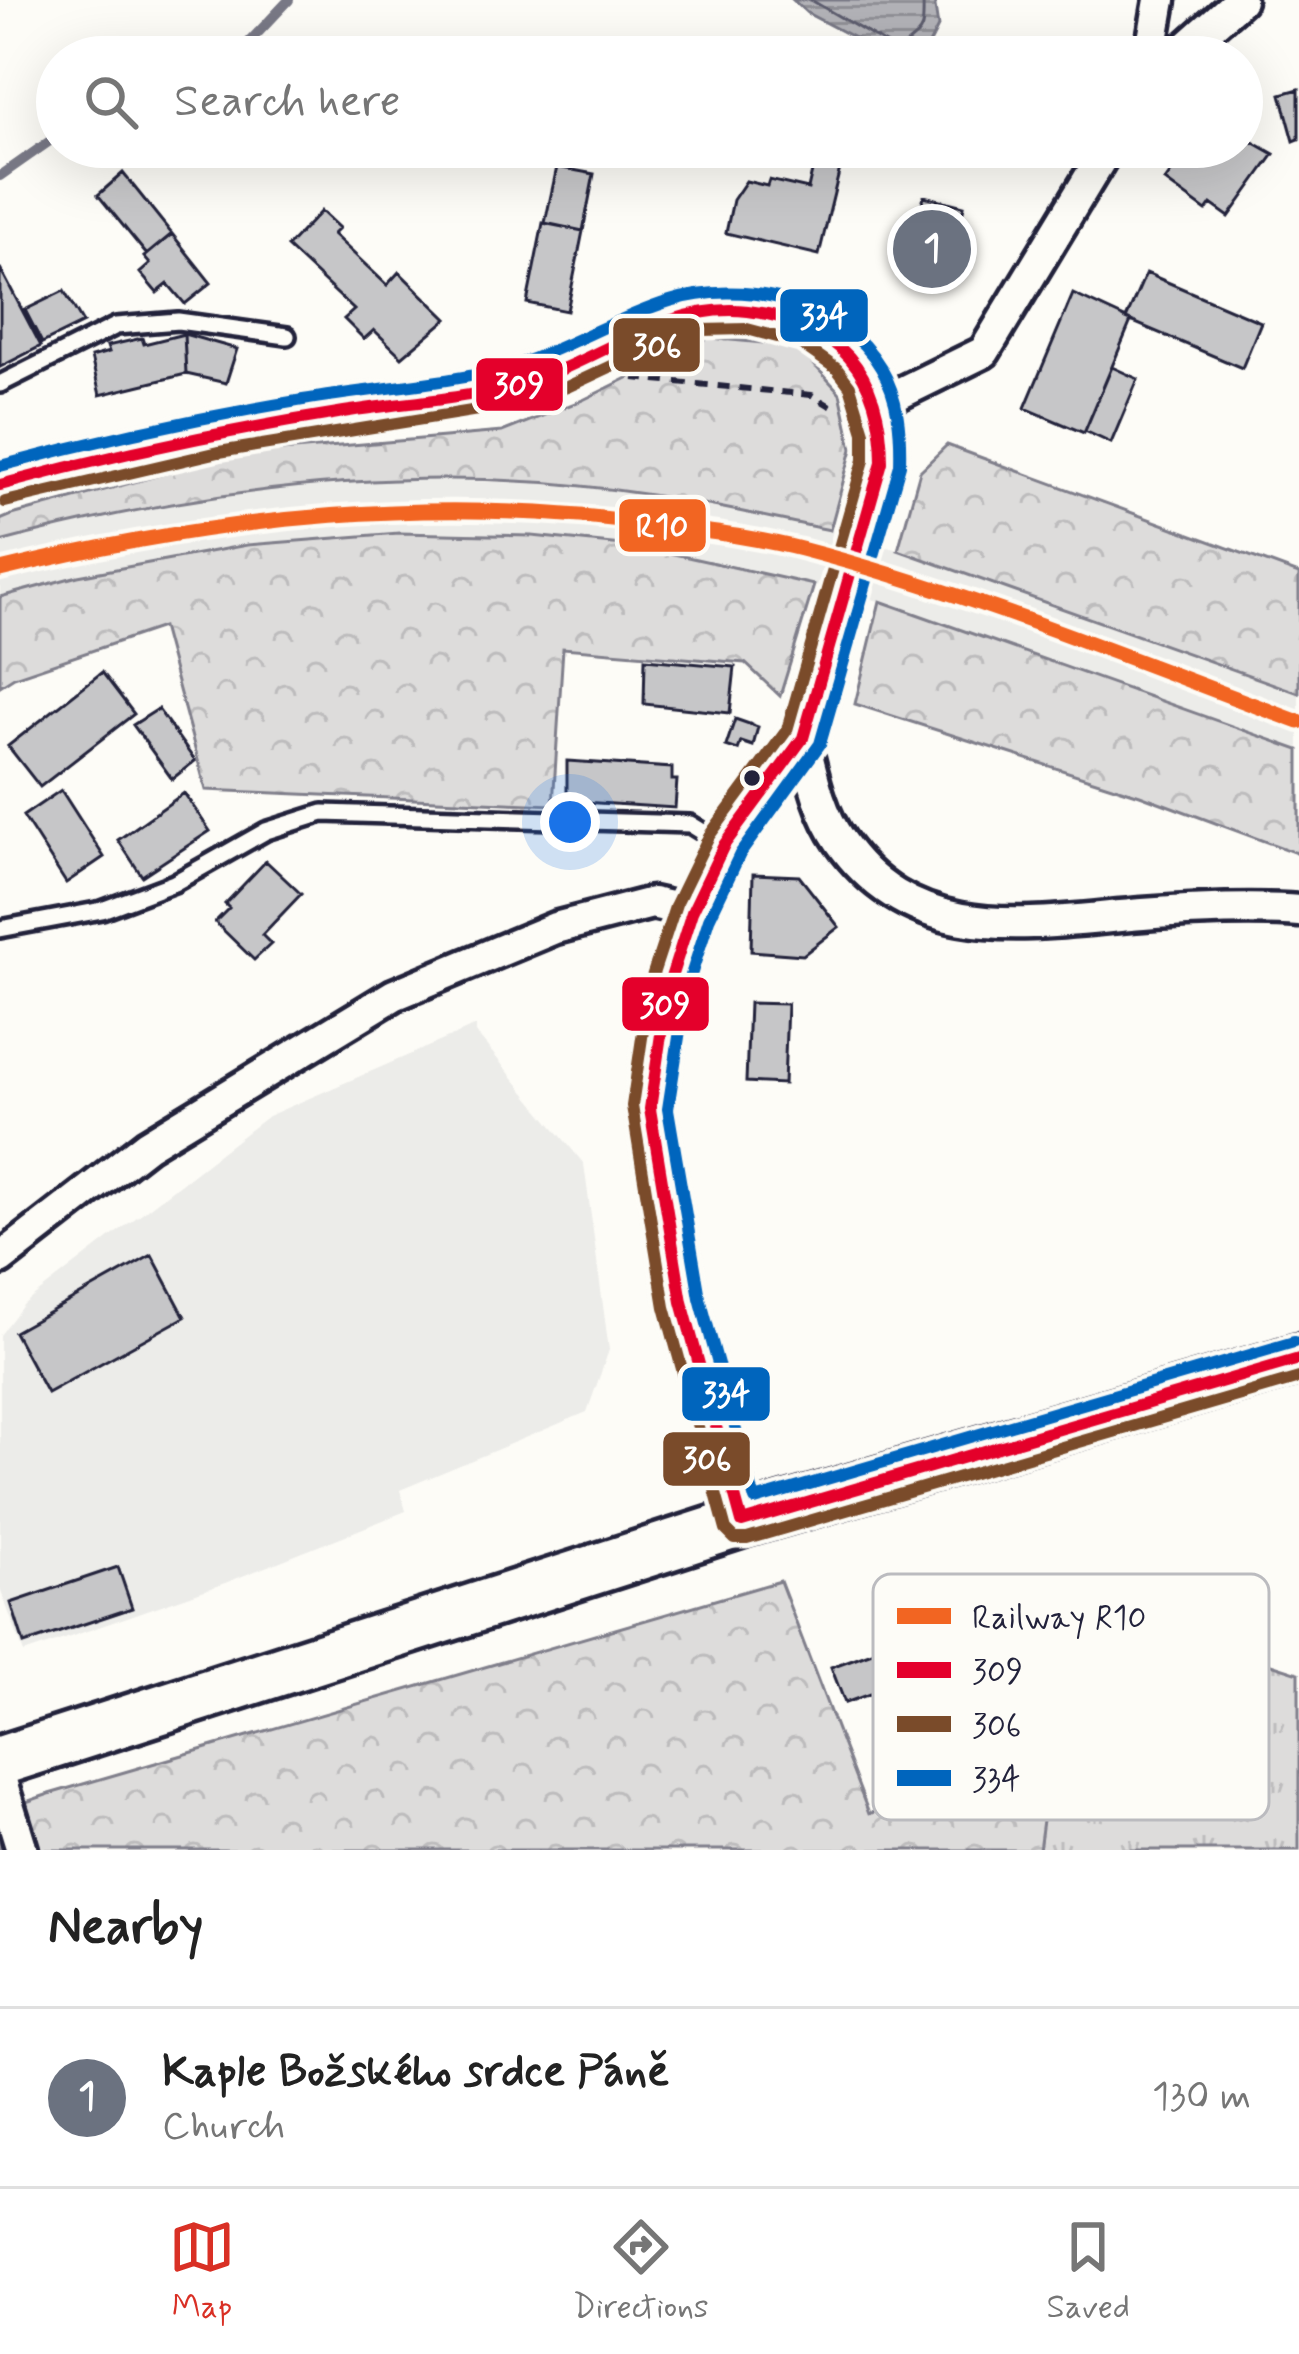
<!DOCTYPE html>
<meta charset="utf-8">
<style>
:root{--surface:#fff;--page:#f2f2f2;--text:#222;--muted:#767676;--line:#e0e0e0;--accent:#d93025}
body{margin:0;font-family:Mynerve,sans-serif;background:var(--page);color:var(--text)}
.you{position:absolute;left:570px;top:822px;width:42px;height:42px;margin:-30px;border:9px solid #fff;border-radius:50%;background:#1a73e8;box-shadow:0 0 0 18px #1a73e833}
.badge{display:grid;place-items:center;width:78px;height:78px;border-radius:50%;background:var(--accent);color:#fff;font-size:39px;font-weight:700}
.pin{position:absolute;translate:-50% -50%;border:6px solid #fff;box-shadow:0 3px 12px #0006}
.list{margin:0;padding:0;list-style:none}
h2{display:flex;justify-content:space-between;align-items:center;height:156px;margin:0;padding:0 48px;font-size:51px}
h2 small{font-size:39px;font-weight:400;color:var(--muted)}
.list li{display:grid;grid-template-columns:78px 1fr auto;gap:36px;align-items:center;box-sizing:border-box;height:180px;padding:0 48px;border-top:3px solid var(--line)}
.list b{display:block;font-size:45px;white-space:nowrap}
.list p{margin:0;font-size:39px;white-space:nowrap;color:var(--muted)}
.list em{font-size:39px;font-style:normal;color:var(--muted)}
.icon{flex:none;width:66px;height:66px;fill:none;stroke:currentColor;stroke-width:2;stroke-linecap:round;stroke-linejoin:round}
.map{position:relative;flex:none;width:1299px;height:1850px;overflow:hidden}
.search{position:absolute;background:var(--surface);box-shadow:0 12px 48px #0002;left:36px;right:36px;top:36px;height:132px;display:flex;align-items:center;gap:30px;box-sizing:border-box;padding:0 42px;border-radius:66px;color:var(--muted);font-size:45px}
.sheet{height:336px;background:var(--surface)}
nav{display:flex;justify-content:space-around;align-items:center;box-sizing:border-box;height:168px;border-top:3px solid var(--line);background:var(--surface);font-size:33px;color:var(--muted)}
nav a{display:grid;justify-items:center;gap:6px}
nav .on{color:var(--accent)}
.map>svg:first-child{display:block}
.built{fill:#ecece9}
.grass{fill:url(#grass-tufts);stroke:#807f8b;stroke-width:3}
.forest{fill:url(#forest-crowns);stroke:#807f8b;stroke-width:3}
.water{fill:url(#water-rules);stroke:#787885;stroke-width:3}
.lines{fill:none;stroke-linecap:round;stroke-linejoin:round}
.shore{stroke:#5c5c6d;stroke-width:3}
.stream{stroke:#787885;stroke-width:10}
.building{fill:#c6c6c8;stroke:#22223b;stroke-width:3}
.service-casing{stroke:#22223b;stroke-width:24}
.minor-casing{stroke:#22223b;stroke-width:39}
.tertiary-casing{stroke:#22223b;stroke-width:48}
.primary-casing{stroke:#22223b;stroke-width:57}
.path{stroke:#22223b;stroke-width:6;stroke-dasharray:12 9;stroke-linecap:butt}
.service{stroke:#fdfcf7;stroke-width:15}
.minor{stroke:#fdfcf7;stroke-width:30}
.tertiary{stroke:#fdfcf7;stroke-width:39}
.primary{stroke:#fdfcf7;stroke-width:48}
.bus-1-casing{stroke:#fdfcf7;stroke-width:21}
.bus-2-casing{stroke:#fdfcf7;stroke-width:21}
.bus-3-casing{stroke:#fdfcf7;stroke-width:21}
.bus-1{stroke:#e4002b;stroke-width:12}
.bus-2{stroke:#7a4b2a;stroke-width:12}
.bus-3{stroke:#0065bd;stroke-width:12}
.rail-1-casing{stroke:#fdfcf7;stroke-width:24}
.rail-1{stroke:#f26522;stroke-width:15}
.bus-dot{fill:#22223b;stroke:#fdfcf7;stroke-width:4.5}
.key{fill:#fdfcf7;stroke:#bbbbbf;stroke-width:3}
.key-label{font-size:33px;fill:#22223b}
.line-badge{stroke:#fdfcf7;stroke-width:4.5}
.badge-label{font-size:33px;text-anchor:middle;font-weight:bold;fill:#fff}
</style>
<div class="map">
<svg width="1299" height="1850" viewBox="0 0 1299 1850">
<defs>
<pattern id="grass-tufts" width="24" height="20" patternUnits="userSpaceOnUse" patternTransform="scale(3)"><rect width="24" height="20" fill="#dddcdb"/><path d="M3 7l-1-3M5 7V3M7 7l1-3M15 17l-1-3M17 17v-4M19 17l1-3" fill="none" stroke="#bdbcbd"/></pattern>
<pattern id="forest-crowns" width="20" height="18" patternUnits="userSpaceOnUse" patternTransform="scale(3)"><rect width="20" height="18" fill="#dddcdb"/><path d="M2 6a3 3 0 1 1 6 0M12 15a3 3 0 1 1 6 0" fill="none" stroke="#bdbcbd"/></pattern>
<pattern id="water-rules" width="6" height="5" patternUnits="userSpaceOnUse" patternTransform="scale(3)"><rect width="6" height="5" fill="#b2b2b7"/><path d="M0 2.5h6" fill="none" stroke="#909096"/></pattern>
</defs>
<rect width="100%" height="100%" fill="#fdfcf7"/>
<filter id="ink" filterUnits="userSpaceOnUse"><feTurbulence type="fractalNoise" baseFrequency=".00833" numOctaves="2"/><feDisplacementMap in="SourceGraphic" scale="24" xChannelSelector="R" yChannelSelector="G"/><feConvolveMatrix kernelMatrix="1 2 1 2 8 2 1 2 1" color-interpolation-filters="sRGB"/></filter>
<g filter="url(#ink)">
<path class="built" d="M397,479L535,483L649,494L830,530L898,550L1299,693V750L880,601L642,547L532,536L399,533L247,545L78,576L0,597V542L165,504L240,492Z
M476,1026V1033L584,1164L609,1350L587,1412L400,1490L406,1511L225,1583L24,1653L0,1589V1335L24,1304L268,1116Z"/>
<path class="grass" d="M1090,1663H1268L1299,1673V1850H1039L1056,1694L1065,1680Z"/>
<path class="forest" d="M709,338L797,346L840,393L852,449L830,530C770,518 711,504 651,495C434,460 210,486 0,542V520L12,515L234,455L502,432L583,400Z
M947,445L1299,574V693L898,550L920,471Z
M399,533L532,536L642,547L814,585L780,696L745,663L563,648L553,805L206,790L162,627L14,677L0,686V597L78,576L247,545Z
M880,601L1299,750V854L1140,795L855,704Z
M780,1581L869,1814L1049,1744L1047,1790L1039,1850H0V1811L49,1794Z"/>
<path class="water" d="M793,0H934L938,27L927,49L889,56L807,13Z"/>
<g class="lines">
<path class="shore" d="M811,0L898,51C923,30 924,36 923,0"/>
<path class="stream" d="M235,57L289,0
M0,176L57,136"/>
</g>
<path class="building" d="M1299,89V139L1294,141L1281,94Z
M1244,137L1274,154L1229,217L1211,204L1206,211L1165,181L1189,147L1235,150L1242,147Z
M815,158L841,164L819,255L726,233L733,200L746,181L767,186L769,180L808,189Z
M557,167L594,174L583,231L545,223Z
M123,173L172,234L147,255L98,195Z
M924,196L964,206L946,282L903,271Z
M321,211L339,228L333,234L387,285L399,272L447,319L402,357L374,330L364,339L344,319L354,310L287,247Z
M543,223L583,231L567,311L527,303Z
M172,234L211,283L185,304L168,284L157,293L140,273L150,264L144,257Z
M0,268L41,346L0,367Z
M1146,273L1261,322L1242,368L1126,319Z
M64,291L83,323L42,343L25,310Z
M1073,294L1131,321L1084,433L1025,408Z
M184,334L237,349L226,383L186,374Z
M184,334L186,374L100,395L91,357L109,352L107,346L142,338L144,344Z
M1112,367L1138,379L1111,443L1085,431Z
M645,659L735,667L730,713L644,704Z
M102,672L134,714L40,787L8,746Z
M158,709L195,761L172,779L133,725Z
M735,719L758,727L753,746L741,742L738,750L726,746Z
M567,761L672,768V780H677L675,808L567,801Z
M61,790L104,857L66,883L23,816Z
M184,793L210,831L142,876L118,840Z
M266,861L301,894L262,935L271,944L254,960L215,922L229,908L225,904Z
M753,874L799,876L839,927L803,955L751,951Z
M749,1003L787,1004L784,1084L746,1082Z
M152,1255L185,1317L47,1393L14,1332Z
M118,1567L132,1608L24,1644L11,1603Z
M938,1628L953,1664L845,1703L831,1667Z"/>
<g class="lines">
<g class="service-casing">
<path id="service" d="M0,384L116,326L178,321L287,336
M0,929L102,910L174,883L266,831L323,813L690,824L724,845"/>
</g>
<g class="minor-casing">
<path id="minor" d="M1150,57L1160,0
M1176,57L1240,0
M878,404L984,352L1108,147
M803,738C812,774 819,811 840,841C915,949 1032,923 1143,914C1194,910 1248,907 1299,911
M0,1259L147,1145L394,995L555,928L652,903L692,912
M0,1778L22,1850"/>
</g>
<g class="tertiary-casing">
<path id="tertiary" d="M0,485C113,453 231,429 347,411C418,400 495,398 561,370C624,344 678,301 749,311C836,323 889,371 882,462L803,738L724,845L692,912L668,987L650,1109L682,1302L742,1522"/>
</g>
<g class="primary-casing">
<path id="primary" d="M0,1761L742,1522L1299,1359"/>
</g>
<path class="path" d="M634,378L812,395L837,410"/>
<use href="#service" class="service"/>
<use href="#minor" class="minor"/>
<use href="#tertiary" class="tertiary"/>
<use href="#primary" class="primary"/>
<g class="bus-1-casing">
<path id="bus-1" d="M0,485C111,455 224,431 338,413C406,401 478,400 543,377C610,352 673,302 748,311C839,322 882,373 882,462L803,738L724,845L692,912L668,987L650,1109L682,1302L742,1522
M742,1522L1299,1359"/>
</g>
<g class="bus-2-casing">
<path id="bus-2" d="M5,502L219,452L515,404L567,387L659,344L702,330L747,329L800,343L837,369L850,386L864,432V460L787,730L709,836L676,904L650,983L632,1106L665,1307L726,1530L735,1539H747L1299,1378"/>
</g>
<g class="bus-3-casing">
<path id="bus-3" d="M0,466C100,439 201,417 303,400C360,390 418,386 475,375C546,363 602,322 670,301C742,279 841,299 881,368C899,398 901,432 900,465L820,744L740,854L709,919L686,991L668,1109L700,1298L755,1500L1294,1342"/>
</g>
<use href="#bus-1" class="bus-1"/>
<use href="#bus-2" class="bus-2"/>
<use href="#bus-3" class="bus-3"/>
<g class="rail-1-casing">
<path id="rail-1" d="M0,570C221,516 441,493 667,526C711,532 757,538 801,549C971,593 1135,661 1299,722"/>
</g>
<use href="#rail-1" class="rail-1"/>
</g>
</g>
<circle class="bus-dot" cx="752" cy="778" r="10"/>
<rect x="873" y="1574" width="396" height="246" rx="18" class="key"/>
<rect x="897" y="1608" width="54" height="16" fill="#f26522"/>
<rect x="897" y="1662" width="54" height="16" fill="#e4002b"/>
<rect x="897" y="1716" width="54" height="16" fill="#7a4b2a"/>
<rect x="897" y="1770" width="54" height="16" fill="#0065bd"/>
<g class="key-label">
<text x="972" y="1628">Railway R10</text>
<text x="972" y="1682">309</text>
<text x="972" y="1736">306</text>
<text x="972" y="1790">334</text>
</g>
<g class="line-badge">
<rect x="778" y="287" width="92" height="57" rx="12" fill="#0065bd"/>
<rect x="611" y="316" width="91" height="58" rx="12" fill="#7a4b2a"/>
<rect x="474" y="356" width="91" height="57" rx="12" fill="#e4002b"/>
<rect x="617" y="497" width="91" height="57" rx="12" fill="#f26522"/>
<rect x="620" y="975" width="91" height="58" rx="12" fill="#e4002b"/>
<rect x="680" y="1365" width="92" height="58" rx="12" fill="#0065bd"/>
<rect x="661" y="1430" width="91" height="58" rx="12" fill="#7a4b2a"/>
</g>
<g class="badge-label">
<text x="824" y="327">334</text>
<text x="657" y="357">306</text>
<text x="519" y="396">309</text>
<text x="662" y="537">R10</text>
<text x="665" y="1016">309</text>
<text x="726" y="1405">334</text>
<text x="707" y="1470">306</text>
</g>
</svg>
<div class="you"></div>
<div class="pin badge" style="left:932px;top:249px;background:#6b7280">1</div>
<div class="search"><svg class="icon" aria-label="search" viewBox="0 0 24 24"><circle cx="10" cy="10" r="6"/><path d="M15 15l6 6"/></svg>Search here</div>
</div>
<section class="sheet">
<h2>Nearby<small></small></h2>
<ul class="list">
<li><span class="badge" style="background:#6b7280">1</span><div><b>Kaple Božského srdce Páně</b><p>Church</p></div><em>130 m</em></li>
</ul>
</section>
<nav>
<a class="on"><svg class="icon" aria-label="map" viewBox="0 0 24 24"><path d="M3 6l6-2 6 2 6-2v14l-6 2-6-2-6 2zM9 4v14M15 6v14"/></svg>Map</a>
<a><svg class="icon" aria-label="directions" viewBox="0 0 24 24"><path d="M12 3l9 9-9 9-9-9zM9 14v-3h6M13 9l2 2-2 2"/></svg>Directions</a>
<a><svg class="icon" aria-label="saved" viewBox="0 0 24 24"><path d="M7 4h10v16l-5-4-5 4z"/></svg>Saved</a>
</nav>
